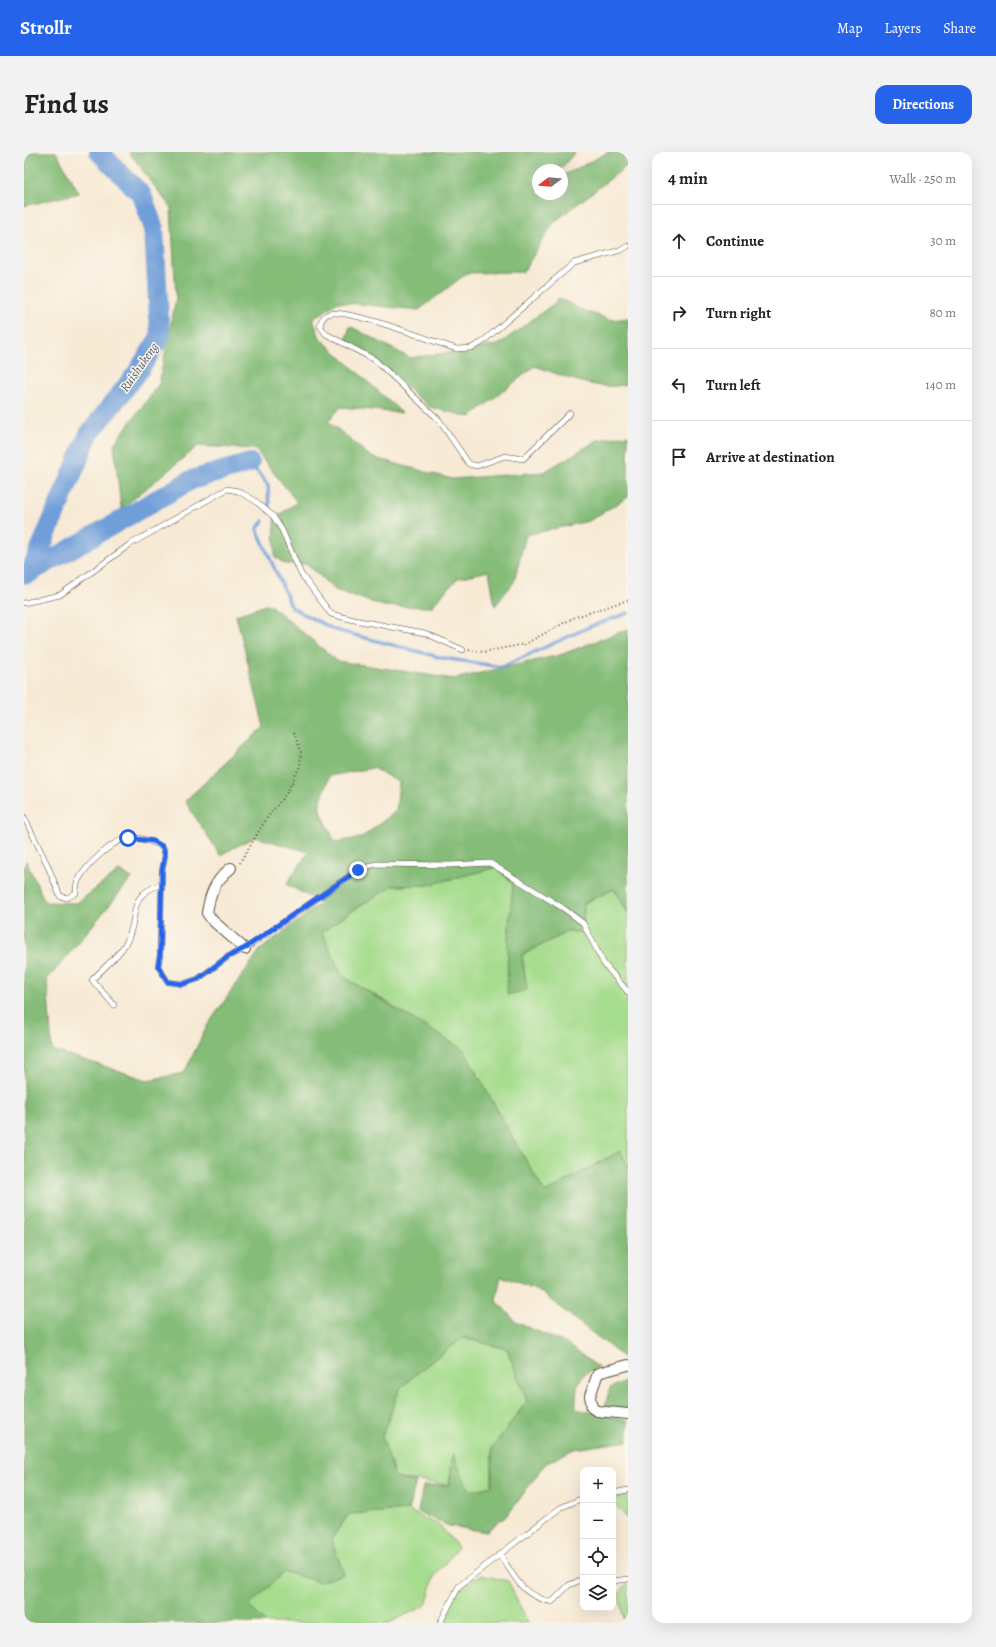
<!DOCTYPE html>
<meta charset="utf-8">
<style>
:root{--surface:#fff;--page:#f2f2f2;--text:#222;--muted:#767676;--line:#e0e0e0;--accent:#2563eb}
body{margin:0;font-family:Alegreya,serif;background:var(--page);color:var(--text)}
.controls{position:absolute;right:12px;bottom:12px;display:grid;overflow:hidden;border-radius:8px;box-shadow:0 4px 16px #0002}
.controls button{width:36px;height:36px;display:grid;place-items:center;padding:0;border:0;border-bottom:1px solid var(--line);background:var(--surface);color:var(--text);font:20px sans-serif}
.compass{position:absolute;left:508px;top:12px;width:36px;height:36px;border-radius:50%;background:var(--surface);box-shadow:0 4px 16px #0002;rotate:254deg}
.stop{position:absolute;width:12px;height:12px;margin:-9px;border:3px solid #2563eb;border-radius:50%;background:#fff}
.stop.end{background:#2563eb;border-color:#fff;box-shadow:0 1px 4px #0008}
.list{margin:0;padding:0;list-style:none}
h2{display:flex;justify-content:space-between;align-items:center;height:52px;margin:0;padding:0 16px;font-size:17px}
h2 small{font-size:13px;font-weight:400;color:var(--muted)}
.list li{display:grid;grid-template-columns:26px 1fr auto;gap:12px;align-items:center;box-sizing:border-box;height:72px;padding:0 16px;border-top:1px solid var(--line)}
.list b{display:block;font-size:15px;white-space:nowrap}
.list em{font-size:13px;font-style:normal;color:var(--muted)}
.icon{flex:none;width:22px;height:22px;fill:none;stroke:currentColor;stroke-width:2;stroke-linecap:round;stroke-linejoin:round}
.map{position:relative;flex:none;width:604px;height:1471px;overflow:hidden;border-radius:12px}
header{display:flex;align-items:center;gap:24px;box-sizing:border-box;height:56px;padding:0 20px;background:var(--accent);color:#fff}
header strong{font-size:19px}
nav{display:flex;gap:22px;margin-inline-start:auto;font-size:14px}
.intro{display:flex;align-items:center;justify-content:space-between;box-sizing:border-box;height:96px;padding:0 24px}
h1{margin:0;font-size:28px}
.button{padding:10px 18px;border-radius:12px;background:var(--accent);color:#fff;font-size:14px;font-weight:700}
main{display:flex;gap:24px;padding:0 24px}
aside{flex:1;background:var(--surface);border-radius:12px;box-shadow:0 4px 16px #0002}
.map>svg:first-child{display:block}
.green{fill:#a5dc8d;stroke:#708356}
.forest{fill:#84bc78;stroke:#60734b;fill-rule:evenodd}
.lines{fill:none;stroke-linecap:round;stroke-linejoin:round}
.stream{stroke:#709ed9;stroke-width:3.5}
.river{stroke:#709ed9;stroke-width:20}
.service-casing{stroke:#574739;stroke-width:6}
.minor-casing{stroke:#574739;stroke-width:12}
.path{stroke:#574739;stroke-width:2;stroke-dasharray:1 3;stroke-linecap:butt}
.service{stroke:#fff;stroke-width:5}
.minor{stroke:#fff;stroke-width:10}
.route{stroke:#2563eb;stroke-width:5}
.labels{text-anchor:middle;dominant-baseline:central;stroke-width:3;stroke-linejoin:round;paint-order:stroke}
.water-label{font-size:13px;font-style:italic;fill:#505869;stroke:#fbf7ec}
</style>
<header>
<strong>Strollr</strong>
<nav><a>Map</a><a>Layers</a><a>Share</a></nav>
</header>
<div class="intro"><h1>Find us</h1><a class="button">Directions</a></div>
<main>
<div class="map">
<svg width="604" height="1471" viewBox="0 0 604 1471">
<rect width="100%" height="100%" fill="#fbf7ec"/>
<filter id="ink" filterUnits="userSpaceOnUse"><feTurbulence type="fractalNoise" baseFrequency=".025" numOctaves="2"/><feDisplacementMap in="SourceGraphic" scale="8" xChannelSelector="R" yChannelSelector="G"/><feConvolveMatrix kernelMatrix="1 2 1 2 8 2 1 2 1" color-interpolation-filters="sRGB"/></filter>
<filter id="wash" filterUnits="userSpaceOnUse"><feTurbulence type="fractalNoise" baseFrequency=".012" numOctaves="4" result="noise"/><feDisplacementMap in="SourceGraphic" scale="16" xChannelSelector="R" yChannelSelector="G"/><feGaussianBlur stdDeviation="0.9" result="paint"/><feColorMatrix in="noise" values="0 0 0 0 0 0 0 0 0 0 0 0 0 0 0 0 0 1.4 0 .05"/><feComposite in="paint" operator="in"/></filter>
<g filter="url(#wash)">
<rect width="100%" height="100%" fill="#f7ead5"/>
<path class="green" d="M473,715L489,732L483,826L503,838L498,803L543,780H559L560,751L590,737L604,761V1015L596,999L521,1041L487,983L368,853L318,824L297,780L323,762L368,734L404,733Z
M439,1186L483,1197L503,1249L468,1296V1334L448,1339L442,1333L429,1302L425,1333L371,1326L358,1284L376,1236L410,1207Z
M604,1342V1367L589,1350V1346Z
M384,1358L416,1374L434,1395L410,1425L402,1453L365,1471H242L225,1454L260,1419L296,1430L307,1387L325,1362Z
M456,1423L484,1429L504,1471H422L431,1441Z
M604,1430V1468L600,1469L595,1442Z"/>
<path class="forest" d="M0,0H32L55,41L0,54Z
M105,0H551L536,18H514V42H538V24L585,0H604V13L530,70L499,120L443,121L395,158L314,150L289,167L296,186L378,261L317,255L304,269L347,305L428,327L520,320L574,288L604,283V345L565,369L502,383L490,430L471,454L465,419L434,426L407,455L360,454L311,438L283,412H261L251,405L250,367L273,350L231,297L174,294L97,357L90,292L135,232L152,146L147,56Z
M536,147L558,158L588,168L604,166V232C573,240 540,224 511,214L446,265L406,255L322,187L326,174L386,206L474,193Z
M245,452L313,509L430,527L536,503L604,477V761L590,737L560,751L559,780H543L498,803L503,838L483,843L484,784L489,732L473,715L404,733L368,734L323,762L298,780L318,824L440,898L487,983L521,1041L596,999L604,1015V1204L599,1205L514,1138L477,1124L472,1148L492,1170L543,1192L574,1215C552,1225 552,1234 552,1257L604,1268V1289L550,1297L521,1312L486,1360L462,1380L425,1374L394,1360L399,1334L425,1333L429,1301L442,1333L448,1339L468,1334V1296L503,1249L483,1197L439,1186L410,1207L376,1236L358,1284L371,1326L392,1330L384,1358L325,1362L307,1387L320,1422L296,1430L260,1420L225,1454L242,1471H0V717L2,709L21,750L53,751L95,719L108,726L23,828L28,898L124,928L160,921L183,874L236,798L297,751L262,732L285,700L231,685L196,703L161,649L240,575L212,463ZM349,616L375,630L372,659L337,686L311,690L295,655L305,624Z
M604,1228V1257L580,1258L586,1236Z"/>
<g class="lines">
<path class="stream" d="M226,311L244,333L245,360
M239,369L233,377L268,456L311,478L419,506L478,515L565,475L604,461"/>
<path class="river" d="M6,421L65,282L113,221L136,185L130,77L118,43L75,0
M3,422L167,328L226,311"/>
</g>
</g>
<g filter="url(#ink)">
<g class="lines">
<g class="service-casing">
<path id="service" d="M546,261L499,307L481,304L453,314L445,312L415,268L351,208L302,182L296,174C297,169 299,164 304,162C322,155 410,190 433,197L447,196L457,191L550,111L597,98L604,94
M0,451L36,443L105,393L203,337L214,339L230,348L249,364L258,378L277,422L307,462L330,468L401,481L439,498
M0,665L23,712L36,744L43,746L52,741C52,737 52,732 54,729C61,714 87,690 103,686C113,684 130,690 139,695L141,703L138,719L136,803L134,814L144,830L159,832L174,827L205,804L221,797L334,718L352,712L426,713L466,711L539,756L559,771L580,812L604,840
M90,853L68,828C79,816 94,805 102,791C117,764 100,744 138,732
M589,1341L604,1338
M476,1403C493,1427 496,1443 528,1450L545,1433L559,1427
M589,1429L604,1427
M416,1471L435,1434L536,1356L559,1346"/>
</g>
<g class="minor-casing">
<path id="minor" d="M207,716C191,729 186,741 183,761L188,768L221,797
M604,1213L574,1221L566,1244L568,1256L573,1259L604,1262"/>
</g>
<path class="path" d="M445,498L459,500L501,492L549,466L604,448
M216,711L242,667L262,642L276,614L277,600L270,581"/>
<use href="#service" class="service"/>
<use href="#minor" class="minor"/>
</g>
</g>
<g class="lines" filter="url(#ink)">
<path class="route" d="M104,686L129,689L139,695L141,703L138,719L136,803L134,814L144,830L159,832L174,827L205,804L221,796L334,718"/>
</g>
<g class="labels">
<g class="water-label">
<text transform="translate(115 215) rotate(-55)">Ruishukeng</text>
</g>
</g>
</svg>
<div class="controls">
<button>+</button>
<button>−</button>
<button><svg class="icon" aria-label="locate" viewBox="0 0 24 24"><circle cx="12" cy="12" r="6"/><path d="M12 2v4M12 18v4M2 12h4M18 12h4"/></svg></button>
<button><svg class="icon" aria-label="layers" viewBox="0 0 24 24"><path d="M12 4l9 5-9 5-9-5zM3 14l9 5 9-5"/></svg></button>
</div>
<svg class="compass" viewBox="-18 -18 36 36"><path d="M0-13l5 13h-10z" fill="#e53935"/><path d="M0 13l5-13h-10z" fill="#767676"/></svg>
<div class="stop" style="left:104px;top:686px"></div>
<div class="stop end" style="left:334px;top:718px"></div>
</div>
<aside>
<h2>4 min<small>Walk · 250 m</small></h2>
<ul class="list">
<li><svg class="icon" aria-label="ahead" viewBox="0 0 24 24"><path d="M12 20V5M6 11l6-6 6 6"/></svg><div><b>Continue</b></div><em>30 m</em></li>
<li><svg class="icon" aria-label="right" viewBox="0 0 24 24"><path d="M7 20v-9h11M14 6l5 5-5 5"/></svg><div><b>Turn right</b></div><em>80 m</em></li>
<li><svg class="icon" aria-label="left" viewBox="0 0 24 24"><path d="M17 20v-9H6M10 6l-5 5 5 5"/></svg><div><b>Turn left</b></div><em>140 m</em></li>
<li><svg class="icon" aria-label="arrive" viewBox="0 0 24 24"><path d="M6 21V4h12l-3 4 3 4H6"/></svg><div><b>Arrive at destination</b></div></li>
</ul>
</aside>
</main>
